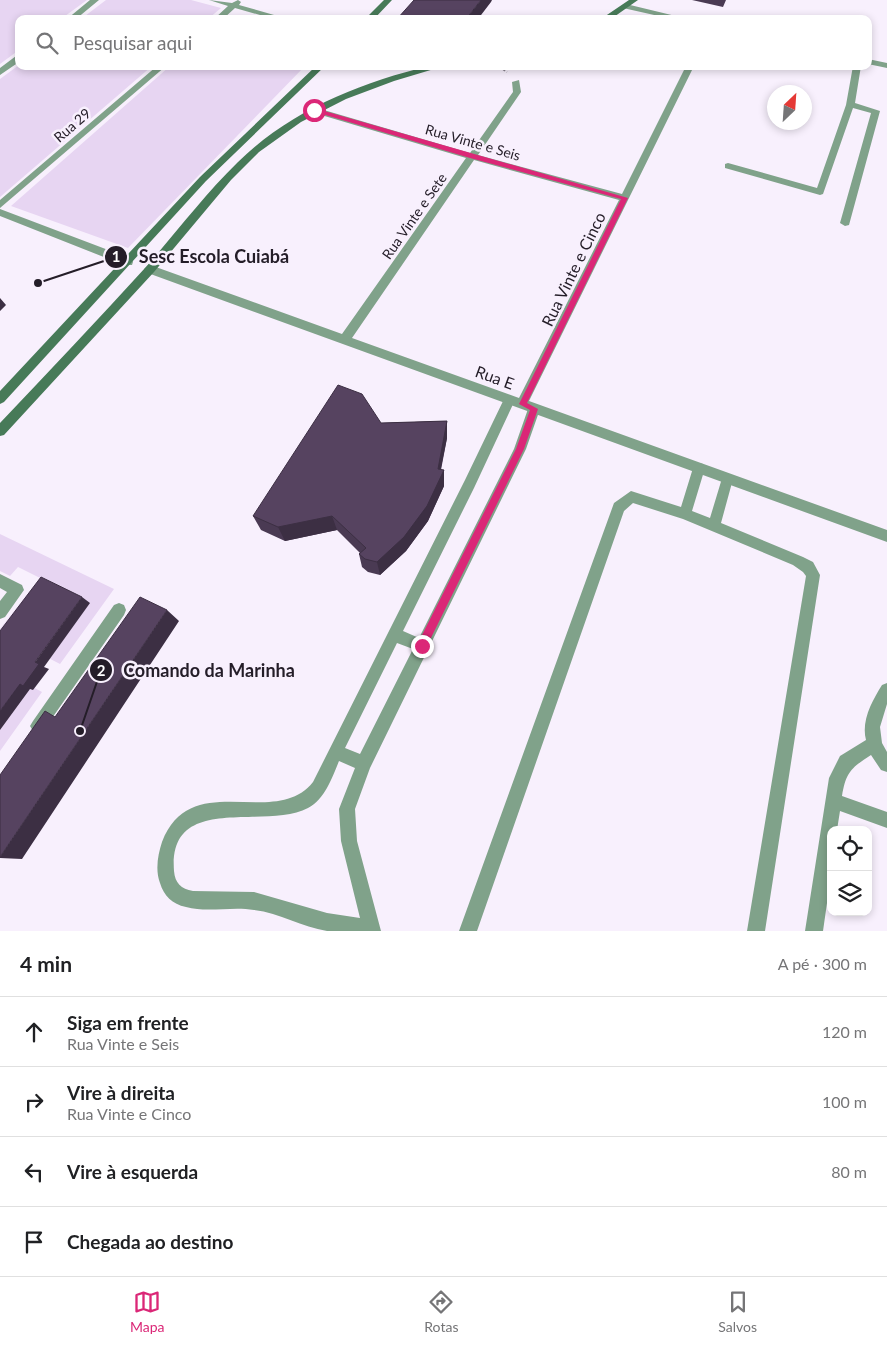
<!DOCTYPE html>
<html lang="pt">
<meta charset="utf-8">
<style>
:root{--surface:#fff;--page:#f2f2f2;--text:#202124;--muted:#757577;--line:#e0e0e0;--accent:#db2777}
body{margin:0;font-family:Lato,sans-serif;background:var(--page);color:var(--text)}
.controls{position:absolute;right:15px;bottom:15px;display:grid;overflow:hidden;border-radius:10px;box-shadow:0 2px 8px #0003}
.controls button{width:45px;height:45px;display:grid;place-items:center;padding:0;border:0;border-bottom:1px solid var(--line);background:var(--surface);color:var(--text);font:25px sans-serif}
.compass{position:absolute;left:767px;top:85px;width:45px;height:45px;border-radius:50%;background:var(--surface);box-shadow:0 2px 8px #0003;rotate:25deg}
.stop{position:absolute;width:15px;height:15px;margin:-11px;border:4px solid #db2777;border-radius:50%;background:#fff}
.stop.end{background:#db2777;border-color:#fff;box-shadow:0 1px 5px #0008}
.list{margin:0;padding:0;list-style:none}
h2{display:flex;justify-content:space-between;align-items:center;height:65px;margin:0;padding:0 20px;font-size:21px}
h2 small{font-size:16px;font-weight:400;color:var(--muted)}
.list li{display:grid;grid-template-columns:32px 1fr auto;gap:15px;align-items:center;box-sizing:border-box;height:70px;padding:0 20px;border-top:1px solid var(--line)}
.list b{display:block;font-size:19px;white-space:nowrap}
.list p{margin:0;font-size:16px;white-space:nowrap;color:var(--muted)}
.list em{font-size:16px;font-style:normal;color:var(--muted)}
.icon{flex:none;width:28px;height:28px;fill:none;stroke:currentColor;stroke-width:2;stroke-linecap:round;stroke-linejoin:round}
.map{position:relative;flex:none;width:887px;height:931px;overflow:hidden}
.search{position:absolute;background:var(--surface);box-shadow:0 2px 8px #0003;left:15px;right:15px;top:15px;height:55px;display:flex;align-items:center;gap:12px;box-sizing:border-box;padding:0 18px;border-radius:10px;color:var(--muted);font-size:19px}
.sheet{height:345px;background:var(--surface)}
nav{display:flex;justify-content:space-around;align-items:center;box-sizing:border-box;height:70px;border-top:1px solid var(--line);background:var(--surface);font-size:14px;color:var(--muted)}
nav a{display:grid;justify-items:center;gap:2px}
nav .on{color:var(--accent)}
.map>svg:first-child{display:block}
.green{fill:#e7d5f2}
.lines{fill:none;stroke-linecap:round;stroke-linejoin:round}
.path{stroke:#8a838f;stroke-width:2.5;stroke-dasharray:2.5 2;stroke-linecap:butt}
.service{fill:#80a28a;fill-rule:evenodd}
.minor{fill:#80a28a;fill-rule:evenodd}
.secondary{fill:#477a58;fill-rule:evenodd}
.wall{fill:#4a3a53}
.shaded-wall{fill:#3c2f43}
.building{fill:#564360;stroke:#3c2f43}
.route{fill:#db2777}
.labels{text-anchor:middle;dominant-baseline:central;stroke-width:5;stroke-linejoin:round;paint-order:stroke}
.far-street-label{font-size:14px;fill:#241d28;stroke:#f8f0fd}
.street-label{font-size:16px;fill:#241d28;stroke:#f8f0fd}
.leader{fill:none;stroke:#241d28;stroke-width:2}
.callout-dot{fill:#241d28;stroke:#f8f0fd;stroke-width:2}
.mark-label{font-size:15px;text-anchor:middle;font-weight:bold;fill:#fff}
.callout-label{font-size:18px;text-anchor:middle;font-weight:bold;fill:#241d28;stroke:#f8f0fd;stroke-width:5;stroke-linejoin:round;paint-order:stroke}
</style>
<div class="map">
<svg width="887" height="931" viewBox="0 0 887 931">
<rect width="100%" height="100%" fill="#f8f0fd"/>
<path class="green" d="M0,0H87L61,19H19V50L0,64Z
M106,0H191L221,8L208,19H81Z
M19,65V66H152L0,197V79Z
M170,66H305L128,248L11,206Z
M0,534L114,589L60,664L0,633V629L40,578L18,567L10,576L0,571Z
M0,669L42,692L0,751Z"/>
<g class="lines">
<path class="path" d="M500,66L507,72"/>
<path class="service" d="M853,66H861L855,103L880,111L849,225L845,226L840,223L871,113L853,108L823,194L820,195L725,168V164L728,163L817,188L846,105Z
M509,395L515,400L474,488L403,631L419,638L514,449L528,409L530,406H538L540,409L526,449L370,768L355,809L357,841L381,931C364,931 344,931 327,931C302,927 280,913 254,910C232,906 208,913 186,907C172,904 164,896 160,883C155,870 158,854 162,842C191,767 275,830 313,782L465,480L505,397ZM397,643L413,649L360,754L345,748ZM339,761L355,768L339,809L341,841L360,918L327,913L254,892L193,891C181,889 175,883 174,871C168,791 265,831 308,808C325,799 332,778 339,761Z
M699,463L703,464L705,468L692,511L710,518L723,475L727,473L731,475L733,479L721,523L803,557L813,562L820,575L765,931H747L806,576L803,572L793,565L683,519L633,503L624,511L477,931H459L614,503L631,491L681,507L693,468L695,464Z
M0,574L22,585L24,590L5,617L0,619V601L7,592L0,588Z
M119,603L124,605L126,610L124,615L43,731L38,734L33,731L30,726L33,721L114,605Z
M887,683V704L880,727L882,743L887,752V772L881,770L871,755C851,768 846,772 842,796L887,812V828L840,811L837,830H831V875L823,931H805L829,778L840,756L866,740C861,721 872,701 882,685Z"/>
<path class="minor" d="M90,0H99L76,19H67Z
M209,0L232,3L238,0L241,2L239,5L288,19H274L235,8L223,19H214L228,6Z
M623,4H626L688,19H672L623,8Z
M16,56H19V62L0,75V68Z
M868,59L887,63V68L868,64Z
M157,66H166L0,208V200Z
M686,66H694L529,401L887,530V542L145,272L144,269L149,265L153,266L342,334L466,158L311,112V108H317L470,153L513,92L512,82L519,80L521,92L478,155L622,194ZM474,160L619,200L519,398L352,338Z
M0,209L132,259L133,262L132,265H124L0,216Z"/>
<path class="secondary" d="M384,0H392L374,19H365Z
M629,0H638L611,19H601Z
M316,66H325L206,181L4,402L0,404V391L200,177Z
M429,66H444L394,81L346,99L301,122L259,152L231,180L154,272L4,435L0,436V423C49,371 98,320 145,268C176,233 204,195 238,162C290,111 359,83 429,66Z"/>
</g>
<path class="wall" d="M692,0H726L723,7Z
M447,421V438L441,470H444V486L428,521L406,551L380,575L368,572L362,567L359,554L360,553L337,530L285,541L261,530L253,516L381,423Z"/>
<path class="shaded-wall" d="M481,0H492L491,2L478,19H466Z
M0,298L6,305L0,311Z
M447,421V438L438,482L444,470V486L428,521L406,551L380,575L377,562L438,469Z
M332,516L337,530L285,541L278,527Z
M82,597L90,603L44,667L49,669L33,690L30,689L0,730V711Z
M167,610L179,621L22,859L0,858V857Z"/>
<path class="building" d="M414,0H481L466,19H397Z
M338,385L362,394L381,423L447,421L438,469L444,470L427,506L404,537L377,562L365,559L359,554L366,548L332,516L278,527L253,516Z
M41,577L82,597L35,662L39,664L23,686L20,684L0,711V631Z
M140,597L167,610L0,857V775L45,711L55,717Z"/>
<path class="route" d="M314,108L628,198L527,403L538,409L524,449L425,650L422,651L418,650V643L516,449L530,410L519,404L621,199L470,158L312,111Z"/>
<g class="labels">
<g class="far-street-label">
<text transform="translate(72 125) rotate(-41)">Rua 29</text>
<text transform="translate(473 142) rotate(16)">Rua Vinte e Seis</text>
<text transform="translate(414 216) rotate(-55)">Rua Vinte e Sete</text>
</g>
<g class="street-label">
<text transform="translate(573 269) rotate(-64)">Rua Vinte e Cinco</text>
<text transform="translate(495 377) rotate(20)">Rua E</text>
</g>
</g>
<path class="leader" d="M38 283L116 257M80 731L101 670"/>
<g class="callout-dot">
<circle cx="38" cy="283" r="5"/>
<circle cx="80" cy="731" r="5"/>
<circle cx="116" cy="257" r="12"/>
<circle cx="101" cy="670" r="12"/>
</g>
<g class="mark-label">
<text x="116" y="262">1</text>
<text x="101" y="676">2</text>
</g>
<g class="callout-label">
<text x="214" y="263">Sesc Escola Cuiabá</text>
<text x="209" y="677">Comando da Marinha</text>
</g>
</svg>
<div class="controls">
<button><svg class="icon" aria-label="locate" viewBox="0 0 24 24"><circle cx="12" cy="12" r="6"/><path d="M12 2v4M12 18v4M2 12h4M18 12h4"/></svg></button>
<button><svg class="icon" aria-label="layers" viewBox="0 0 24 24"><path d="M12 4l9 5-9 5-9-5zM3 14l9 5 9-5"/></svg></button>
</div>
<svg class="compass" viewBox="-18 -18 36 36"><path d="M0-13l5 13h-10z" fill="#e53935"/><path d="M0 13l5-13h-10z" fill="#757577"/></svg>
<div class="stop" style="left:314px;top:110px"></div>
<div class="stop end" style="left:422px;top:646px"></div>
<div class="search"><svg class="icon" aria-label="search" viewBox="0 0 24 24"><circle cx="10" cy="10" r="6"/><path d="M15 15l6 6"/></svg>Pesquisar aqui</div>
</div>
<section class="sheet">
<h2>4 min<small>A pé · 300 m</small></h2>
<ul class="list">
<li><svg class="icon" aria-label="ahead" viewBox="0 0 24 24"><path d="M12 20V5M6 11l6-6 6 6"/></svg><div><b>Siga em frente</b><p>Rua Vinte e Seis</p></div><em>120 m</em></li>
<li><svg class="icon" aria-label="right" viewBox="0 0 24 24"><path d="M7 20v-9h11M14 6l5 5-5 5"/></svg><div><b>Vire à direita</b><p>Rua Vinte e Cinco</p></div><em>100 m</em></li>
<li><svg class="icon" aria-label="left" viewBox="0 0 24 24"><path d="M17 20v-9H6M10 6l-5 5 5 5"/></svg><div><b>Vire à esquerda</b></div><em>80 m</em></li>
<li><svg class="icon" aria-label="arrive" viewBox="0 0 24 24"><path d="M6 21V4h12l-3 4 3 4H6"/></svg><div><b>Chegada ao destino</b></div></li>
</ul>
</section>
<nav>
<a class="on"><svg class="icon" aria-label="map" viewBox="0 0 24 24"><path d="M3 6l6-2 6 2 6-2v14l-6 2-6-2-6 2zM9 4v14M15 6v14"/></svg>Mapa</a>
<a><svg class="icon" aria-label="directions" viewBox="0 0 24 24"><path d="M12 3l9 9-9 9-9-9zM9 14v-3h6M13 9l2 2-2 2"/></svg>Rotas</a>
<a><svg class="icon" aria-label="saved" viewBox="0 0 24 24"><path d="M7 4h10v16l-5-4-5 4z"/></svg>Salvos</a>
</nav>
